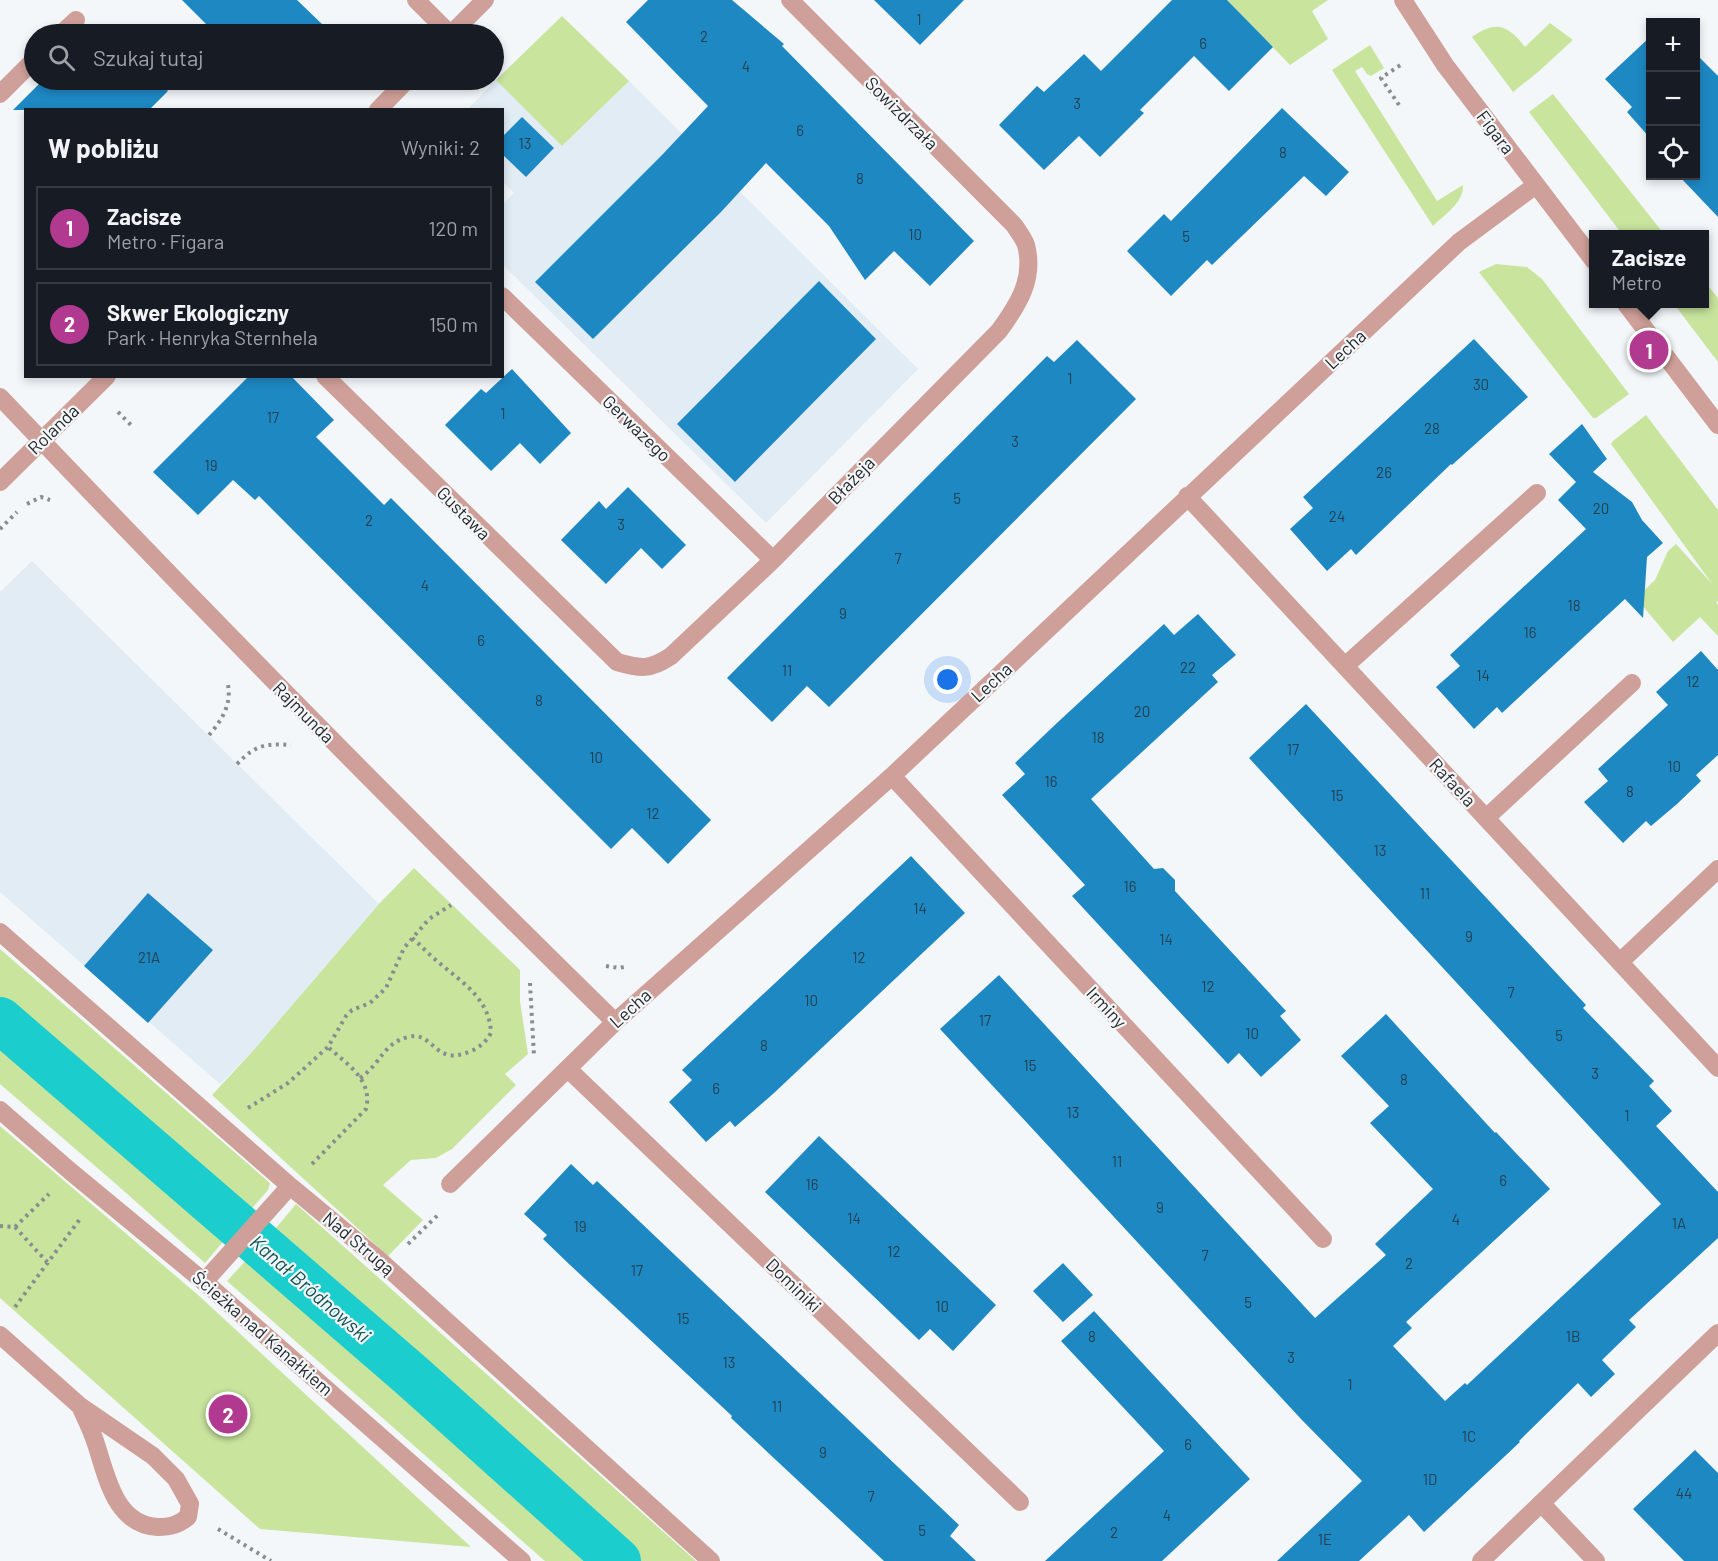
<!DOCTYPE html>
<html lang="pl">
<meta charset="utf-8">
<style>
:root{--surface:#171b24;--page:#242831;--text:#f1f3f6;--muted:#9ea1a6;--line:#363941;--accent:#b1398f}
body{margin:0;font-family:Barlow,sans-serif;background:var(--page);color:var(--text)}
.controls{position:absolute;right:18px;top:18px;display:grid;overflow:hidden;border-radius:0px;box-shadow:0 3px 9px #0003}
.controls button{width:54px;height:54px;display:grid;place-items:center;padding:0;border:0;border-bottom:2px solid var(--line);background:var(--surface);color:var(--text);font:30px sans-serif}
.you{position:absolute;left:948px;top:680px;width:21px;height:21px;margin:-15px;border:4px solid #fff;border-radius:50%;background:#1a73e8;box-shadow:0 0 0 9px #1a73e833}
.badge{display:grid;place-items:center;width:39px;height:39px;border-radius:50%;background:var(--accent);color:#fff;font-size:20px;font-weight:700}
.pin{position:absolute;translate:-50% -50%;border:3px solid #fff;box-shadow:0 2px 6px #0006}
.popup{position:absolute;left:1589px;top:230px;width:120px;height:78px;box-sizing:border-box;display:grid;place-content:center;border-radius:0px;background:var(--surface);filter:drop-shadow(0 2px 4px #0005);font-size:20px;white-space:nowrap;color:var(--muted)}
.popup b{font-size:22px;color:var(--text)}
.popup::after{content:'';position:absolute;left:50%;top:100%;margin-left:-12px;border:12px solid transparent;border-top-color:var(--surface)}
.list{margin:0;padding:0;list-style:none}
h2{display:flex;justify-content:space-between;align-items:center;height:78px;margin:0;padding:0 24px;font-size:26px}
h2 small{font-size:20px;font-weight:400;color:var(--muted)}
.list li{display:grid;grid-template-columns:39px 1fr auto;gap:18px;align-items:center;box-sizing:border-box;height:84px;margin:0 12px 12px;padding:0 12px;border:2px solid var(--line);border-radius:0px}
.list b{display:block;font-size:22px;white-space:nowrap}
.list p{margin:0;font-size:20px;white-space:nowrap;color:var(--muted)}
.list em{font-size:20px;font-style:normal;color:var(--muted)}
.icon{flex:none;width:33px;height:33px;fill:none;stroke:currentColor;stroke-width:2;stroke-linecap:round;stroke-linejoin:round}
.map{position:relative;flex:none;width:1718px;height:1561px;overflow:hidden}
.search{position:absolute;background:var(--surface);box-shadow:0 3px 9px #0003;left:24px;top:24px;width:480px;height:66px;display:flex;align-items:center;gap:15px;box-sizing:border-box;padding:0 21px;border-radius:33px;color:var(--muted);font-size:22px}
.panel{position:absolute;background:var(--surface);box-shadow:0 3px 9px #0003;left:24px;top:108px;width:480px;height:270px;border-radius:0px}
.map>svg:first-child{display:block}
.built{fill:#e1ecf4}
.green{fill:#c8e49d}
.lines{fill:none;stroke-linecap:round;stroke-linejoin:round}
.canal{stroke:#1ccdce;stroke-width:46}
.building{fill:#1e88c3}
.path{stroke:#8a8d8f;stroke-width:4;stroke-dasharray:3 4.5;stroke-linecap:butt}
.lane{stroke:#cfa099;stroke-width:18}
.street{stroke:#cfa099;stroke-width:18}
.labels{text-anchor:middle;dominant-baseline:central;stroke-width:4.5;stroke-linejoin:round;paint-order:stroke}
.number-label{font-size:15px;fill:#254150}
.street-label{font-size:18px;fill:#27292a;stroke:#f3f7fa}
.water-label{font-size:20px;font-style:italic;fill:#115454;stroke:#f3f7fa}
</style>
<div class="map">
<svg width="1718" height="1561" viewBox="0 0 1718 1561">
<rect width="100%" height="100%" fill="#f3f7fa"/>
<path class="built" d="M496,80L562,146L629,81L918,369L766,523L503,265V204L514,193L503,182L502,110H467Z
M32,561L379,904L252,1052L220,1084L0,892V592Z"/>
<path class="green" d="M1227,0H1328L1312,11L1328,39L1290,65Z
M562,16L629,81L562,146L496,80Z
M1550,23L1573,40L1538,72L1513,92L1472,37C1496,20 1508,25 1525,47Z
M1370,45L1384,68L1371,76L1367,74L1362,67L1355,71L1437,201L1463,185C1464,203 1444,215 1433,226L1332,70Z
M1553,94L1664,234H1622L1529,112Z
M1496,264L1527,267L1542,279L1629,394L1596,418H1593L1479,272Z
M1705,282L1718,298V362L1674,304H1704Z
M1646,415L1718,510V601L1716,602L1718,605V636L1700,617L1673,642L1636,598L1655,580L1668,551L1676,544L1713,585L1611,444L1613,441Z
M414,868L520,970V1001L528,1054L505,1074L516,1085L452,1149L436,1158L411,1160L383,1185L423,1220L388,1256L212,1095L252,1052L379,904Z
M0,949L270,1183L268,1190L247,1214L0,1002Z
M0,1039L34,1066L227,1237L205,1263L116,1184L0,1084Z
M0,1126L198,1295L471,1547L260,1529L0,1298Z
M296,1204L696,1561H641C522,1447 392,1345 271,1234Z
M250,1256L469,1446L597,1561H545L227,1281Z"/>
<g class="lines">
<path class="canal" d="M0,1020L412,1376L618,1561"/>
</g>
<path class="building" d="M182,0H297L323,25L314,34H216Z
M648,0H732L784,44L782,46L974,241L930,286L894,251L865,280L829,226L766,163L721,212L593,339L535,282L663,154L708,106L626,22Z
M874,0H964L920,45Z
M1172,0H1227L1273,47L1229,91L1194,56L1140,110L1144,113L1100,157L1079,136L1044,170L999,125L1037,86L1044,92L1084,54L1101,71Z
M1650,37V138L1627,112L1632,107L1605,79Z
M1695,53L1718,76V217L1679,176H1695Z
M43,80H157L168,91L149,110H13Z
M1282,108L1349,172L1326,196L1304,176L1212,265L1207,260L1171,296L1127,251L1164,214L1171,221Z
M522,117L554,148L526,177L502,154V137Z
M819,281L876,339L735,482L677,424Z
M1474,339L1528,397L1452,465L1451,464L1356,555L1351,549L1327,571L1290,529L1313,508L1303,497Z
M1077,340L1136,399L829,707L807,686L772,722L727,678L1047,356L1054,362Z
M512,369L571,433L540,464L520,443L491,471L445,425L481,389L486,393Z
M249,376H291L334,420L316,437L384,505L391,498L711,820L668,864L632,828L611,849L259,496L255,500L233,480L198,515L153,472Z
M1582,424L1607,459L1593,472L1632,502L1642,520L1663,543L1647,557L1643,618L1625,599L1502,713L1497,707L1474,729L1436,687L1460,666L1450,655L1586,529L1558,500L1576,482L1549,454Z
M628,487L686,545L662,569L641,548L606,584L561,540L599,501L606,509Z
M1198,614L1236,655L1212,675L1218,682L1091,799L1154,869L1163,868L1175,880V891L1286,1011L1280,1016L1301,1040L1261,1077L1239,1053L1228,1064L1096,922L1072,896L1085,885L1002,795L1025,774L1015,763L1058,722L1164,624L1174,635Z
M1701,651L1718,670V755L1696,775L1701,781L1677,804L1651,826L1646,821L1623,843L1584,802L1608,781L1598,769L1668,705L1656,692Z
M1306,704L1586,1005L1583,1008L1654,1081L1649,1086L1672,1111L1656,1126L1718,1192V1238L1629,1320L1636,1327L1602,1360L1615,1374L1591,1397L1578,1383L1519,1441L1520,1442L1424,1532L1409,1515L1359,1561H1277L1362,1481L1301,1419L940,1029L999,975L1315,1318L1386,1255L1375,1244L1433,1189L1370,1123L1389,1106L1341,1056L1386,1014L1495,1133L1496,1132L1550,1189L1406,1322L1412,1328L1393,1346L1445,1401L1465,1383L1467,1385L1661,1204L1249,758Z
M911,856L965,913L774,1093L735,1127L730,1121L706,1142L669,1102L692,1080L682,1070Z
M148,893L213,950L148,1023L84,966Z
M819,1136L996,1305L953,1351L930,1329L919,1340L765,1192Z
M571,1164L593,1185L597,1181L959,1525L950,1536L976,1561H884L731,1418L732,1416L569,1264L543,1239L547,1235L524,1214Z
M1063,1263L1093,1295L1063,1322L1033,1291Z
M1094,1311L1250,1479L1162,1561H1045L1164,1451L1061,1341Z
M1695,1450L1718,1473V1561H1684L1633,1509Z"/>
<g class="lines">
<path class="path" d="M1399,105L1381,78L1402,64
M118,412L131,425
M27,504L41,497L50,500
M0,529L17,512
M209,735C223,719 233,702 227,681
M237,764C255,745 266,743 291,745
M606,966L619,968L628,966
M530,983L534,1056
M360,1078C381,1064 383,1043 408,1037C434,1030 434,1068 471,1051C480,1047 486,1042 491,1033C490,998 460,981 437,961C428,954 421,945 412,938
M248,1108L288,1083L328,1047L346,1016L352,1010L370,1003L386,988L404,948L429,919L451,905
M312,1164L366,1109C373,1080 348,1065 328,1047
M0,1226L15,1227L48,1263
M15,1227L49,1194
M408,1244L439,1214
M15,1307L80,1219
M218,1529L271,1561"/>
<path class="lane" d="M61,34L76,20
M0,94L34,60
M1345,666L1537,493
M1486,818L1632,683
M1620,962L1718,869"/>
<path class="street" d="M416,0L450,34
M1403,0L1445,65L1594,261
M451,34L485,0
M378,110L407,80
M502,296L773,560
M1626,304L1718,425
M325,376L617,662C641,669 650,670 671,656L773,560L999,331C1018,305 1035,279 1026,245C1024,239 1018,231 1014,225L790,0
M0,397C201,609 406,817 615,1022
M0,482L107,376
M1187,496L1718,1068
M892,776L1323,1239
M0,932L290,1186L377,1258L711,1561
M568,1069L1020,1502
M0,1110L70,1171L208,1285L522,1561
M450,1184L615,1022L892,776L1459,242L1536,185
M204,1282L290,1186
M0,1335L80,1406L153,1456L176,1479L190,1504L188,1517C178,1525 170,1527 158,1527C115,1525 107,1477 96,1444C92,1431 86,1419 80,1406
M1541,1503L1596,1561
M1481,1561L1718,1333"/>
</g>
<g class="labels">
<g class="number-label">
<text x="919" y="19">1</text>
<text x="704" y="36">2</text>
<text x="1203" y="43">6</text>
<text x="746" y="66">4</text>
<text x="1077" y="103">3</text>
<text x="800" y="130">6</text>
<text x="525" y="143">13</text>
<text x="1283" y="152">8</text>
<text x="860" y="178">8</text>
<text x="915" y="234">10</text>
<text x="1186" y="236">5</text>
<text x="1070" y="378">1</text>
<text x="1481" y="384">30</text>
<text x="503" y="413">1</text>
<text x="273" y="417">17</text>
<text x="1432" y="428">28</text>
<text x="1015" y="441">3</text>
<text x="211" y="465">19</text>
<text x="1384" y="472">26</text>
<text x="957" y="498">5</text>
<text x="1601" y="508">20</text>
<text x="1337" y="516">24</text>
<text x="369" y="520">2</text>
<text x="621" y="524">3</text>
<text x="898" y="558">7</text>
<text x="425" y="585">4</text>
<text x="1574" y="605">18</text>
<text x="843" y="613">9</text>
<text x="1530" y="632">16</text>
<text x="481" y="640">6</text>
<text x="1188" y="667">22</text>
<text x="787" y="670">11</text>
<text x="1483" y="675">14</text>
<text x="1693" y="681">12</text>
<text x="539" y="700">8</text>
<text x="1142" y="711">20</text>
<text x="1098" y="737">18</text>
<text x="1293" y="749">17</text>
<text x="596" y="757">10</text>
<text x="1674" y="766">10</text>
<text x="1051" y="781">16</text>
<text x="1630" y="791">8</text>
<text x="1337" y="795">15</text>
<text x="653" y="813">12</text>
<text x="1380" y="850">13</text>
<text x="1130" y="886">16</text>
<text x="1425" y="893">11</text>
<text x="920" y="908">14</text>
<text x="1469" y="936">9</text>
<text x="1166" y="939">14</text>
<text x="149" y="957">21A</text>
<text x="859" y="957">12</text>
<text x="1208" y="986">12</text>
<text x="1511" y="992">7</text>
<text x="811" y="1000">10</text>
<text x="985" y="1020">17</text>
<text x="1252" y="1033">10</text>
<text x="1559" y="1035">5</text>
<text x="764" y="1045">8</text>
<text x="1030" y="1065">15</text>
<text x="1595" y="1073">3</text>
<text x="1404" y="1079">8</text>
<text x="716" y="1088">6</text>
<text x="1073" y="1112">13</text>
<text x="1627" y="1115">1</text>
<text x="1117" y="1161">11</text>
<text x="1503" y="1180">6</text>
<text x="812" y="1184">16</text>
<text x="1160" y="1207">9</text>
<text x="854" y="1218">14</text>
<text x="1456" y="1219">4</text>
<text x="1679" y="1223">1A</text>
<text x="580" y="1226">19</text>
<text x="894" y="1251">12</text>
<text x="1205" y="1255">7</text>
<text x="1409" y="1263">2</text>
<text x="637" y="1270">17</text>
<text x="1248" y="1302">5</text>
<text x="942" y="1306">10</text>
<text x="683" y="1318">15</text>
<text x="1092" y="1336">8</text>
<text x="1573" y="1336">1B</text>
<text x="1291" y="1357">3</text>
<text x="729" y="1362">13</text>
<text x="1350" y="1384">1</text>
<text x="777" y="1406">11</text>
<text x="1469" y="1436">1C</text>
<text x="1188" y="1444">6</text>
<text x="823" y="1452">9</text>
<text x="1430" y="1479">1D</text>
<text x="1684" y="1493">44</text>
<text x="871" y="1496">7</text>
<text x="1167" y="1515">4</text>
<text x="922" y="1530">5</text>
<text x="1114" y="1532">2</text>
<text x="1325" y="1539">1E</text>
</g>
<g class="street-label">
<text transform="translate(902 113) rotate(45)">Sowizdrzała</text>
<text transform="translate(1496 132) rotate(53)">Figara</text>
<text transform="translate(1345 349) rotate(-43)">Lecha</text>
<text transform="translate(637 428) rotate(44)">Gerwazego</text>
<text transform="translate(53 429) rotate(-44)">Rolanda</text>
<text transform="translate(851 480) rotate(-46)">Błażeja</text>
<text transform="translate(464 513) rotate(45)">Gustawa</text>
<text transform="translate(991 682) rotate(-43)">Lecha</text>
<text transform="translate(304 712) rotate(45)">Rajmunda</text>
<text transform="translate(1453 782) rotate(47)">Rafaela</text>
<text transform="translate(1107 1007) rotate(47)">Irminy</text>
<text transform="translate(630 1008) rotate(-42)">Lecha</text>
<text transform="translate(359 1243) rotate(40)">Nad Strugą</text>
<text transform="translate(794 1285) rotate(44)">Dominiki</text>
<text transform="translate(263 1333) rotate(41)">Ścieżka nad Kanałkiem</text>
</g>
<g class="water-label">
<text transform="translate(311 1288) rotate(41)">Kanał Bródnowski</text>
</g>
</g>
</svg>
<div class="controls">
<button>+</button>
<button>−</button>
<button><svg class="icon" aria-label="locate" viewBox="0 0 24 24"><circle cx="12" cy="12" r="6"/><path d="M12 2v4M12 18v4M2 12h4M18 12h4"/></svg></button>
</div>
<div class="you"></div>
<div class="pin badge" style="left:1649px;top:350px">1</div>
<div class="popup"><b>Zacisze</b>Metro</div>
<div class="pin badge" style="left:228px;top:1414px">2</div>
<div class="search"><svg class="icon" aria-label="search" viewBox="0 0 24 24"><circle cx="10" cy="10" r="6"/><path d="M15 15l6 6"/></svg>Szukaj tutaj</div>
<section class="panel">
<h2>W pobliżu<small>Wyniki: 2</small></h2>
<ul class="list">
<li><span class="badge">1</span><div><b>Zacisze</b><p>Metro · Figara</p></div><em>120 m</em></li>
<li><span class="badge">2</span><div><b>Skwer Ekologiczny</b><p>Park · Henryka Sternhela</p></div><em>150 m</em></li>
</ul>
</section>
</div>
